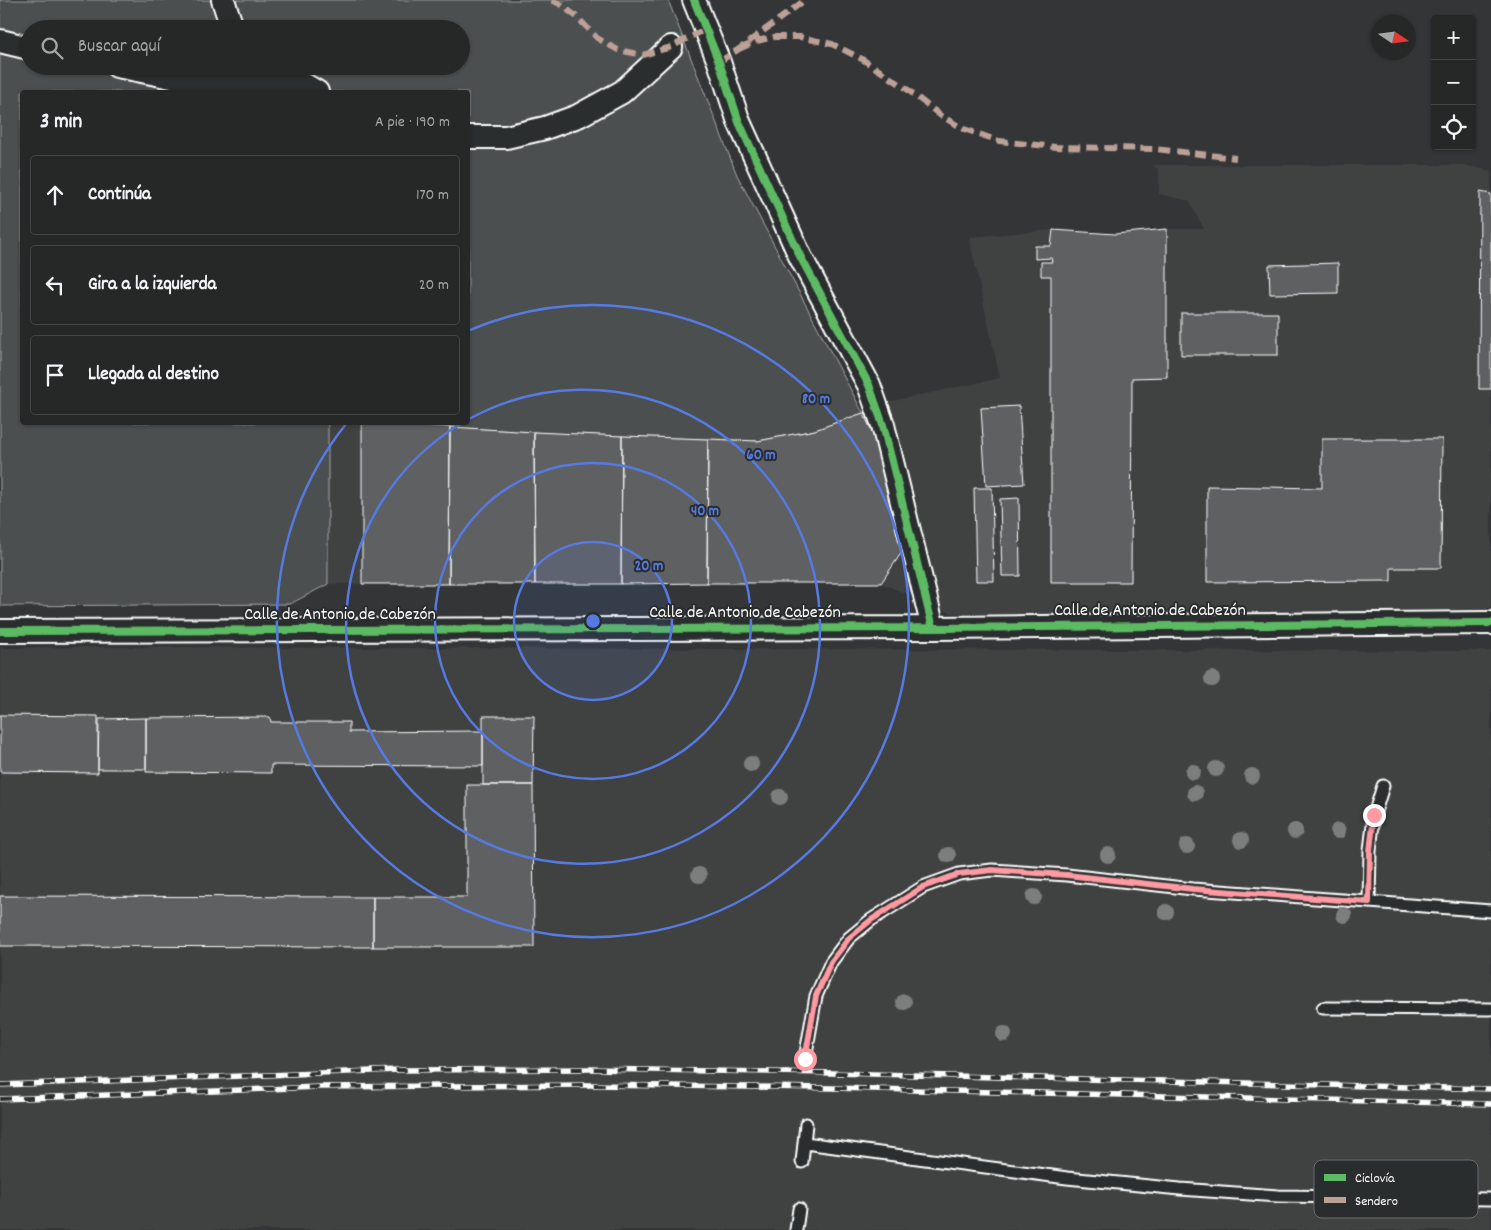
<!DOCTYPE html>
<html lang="es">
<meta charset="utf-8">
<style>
:root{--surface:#262828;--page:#2e3030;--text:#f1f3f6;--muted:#a4a6a8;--line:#424445}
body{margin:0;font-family:Dekko,sans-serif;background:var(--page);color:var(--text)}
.controls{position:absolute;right:15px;top:15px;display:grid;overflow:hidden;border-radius:5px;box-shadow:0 1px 4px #0004}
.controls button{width:45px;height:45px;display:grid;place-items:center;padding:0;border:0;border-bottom:1px solid var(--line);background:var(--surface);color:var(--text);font:25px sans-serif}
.compass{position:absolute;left:1371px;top:15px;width:45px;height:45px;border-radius:50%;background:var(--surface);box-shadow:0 1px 4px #0004;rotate:103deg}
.stop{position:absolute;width:15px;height:15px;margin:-11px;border:4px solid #ff9aa2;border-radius:50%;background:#fff}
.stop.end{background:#ff9aa2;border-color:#fff;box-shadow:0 1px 5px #0008}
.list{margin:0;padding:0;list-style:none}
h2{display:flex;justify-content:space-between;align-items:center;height:65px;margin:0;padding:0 20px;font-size:21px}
h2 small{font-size:16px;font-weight:400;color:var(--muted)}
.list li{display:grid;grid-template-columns:32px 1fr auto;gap:15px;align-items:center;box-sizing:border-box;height:80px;margin:0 10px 10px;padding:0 10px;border:1px solid var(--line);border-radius:5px}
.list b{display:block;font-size:19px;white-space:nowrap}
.list em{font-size:16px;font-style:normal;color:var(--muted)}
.icon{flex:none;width:28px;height:28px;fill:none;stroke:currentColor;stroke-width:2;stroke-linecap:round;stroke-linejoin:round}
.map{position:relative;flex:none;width:1491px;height:1230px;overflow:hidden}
.search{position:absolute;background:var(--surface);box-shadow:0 1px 4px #0004;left:20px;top:20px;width:450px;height:55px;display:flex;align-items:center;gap:12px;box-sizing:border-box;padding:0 18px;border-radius:28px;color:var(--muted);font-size:19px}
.panel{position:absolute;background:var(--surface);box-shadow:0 1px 4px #0004;left:20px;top:90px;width:450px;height:335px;border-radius:5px}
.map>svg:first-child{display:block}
.built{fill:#404243}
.green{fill:#4c4f50;stroke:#a6a7a8;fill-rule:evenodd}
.building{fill:#5f6162;stroke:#fff}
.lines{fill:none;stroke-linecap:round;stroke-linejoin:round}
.service-casing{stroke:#fff;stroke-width:15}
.minor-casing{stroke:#fff;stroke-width:26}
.service{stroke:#2a2d2e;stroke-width:11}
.minor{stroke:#2a2d2e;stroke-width:22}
.rail-casing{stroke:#fff;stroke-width:5.5}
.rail{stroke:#2a2d2e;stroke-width:4;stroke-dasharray:11;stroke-linecap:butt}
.quiet{stroke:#bda197;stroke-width:6;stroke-dasharray:12 6;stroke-linecap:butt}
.cycleway-casing{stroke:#2a2d2e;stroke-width:11}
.cycleway{stroke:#5cba63;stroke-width:8}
.tree{fill:#7c7e7e}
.route{stroke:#ff9aa2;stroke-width:6}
.ring{fill:none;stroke:#567ae2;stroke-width:2.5}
.labels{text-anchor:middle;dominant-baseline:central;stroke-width:4;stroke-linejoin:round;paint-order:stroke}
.street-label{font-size:18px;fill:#fff;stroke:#2a2d2e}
.key{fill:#2a2d2e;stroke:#6a6c6d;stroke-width:1}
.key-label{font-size:14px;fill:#fff}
.centre{fill:#567ae2;stroke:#2a2d2e;stroke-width:2.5}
.ring-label{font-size:15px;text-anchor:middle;font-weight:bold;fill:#567ae2;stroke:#2a2d2e;stroke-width:4;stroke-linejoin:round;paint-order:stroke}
</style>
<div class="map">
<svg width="1491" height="1230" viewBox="0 0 1491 1230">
<rect width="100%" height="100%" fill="#333536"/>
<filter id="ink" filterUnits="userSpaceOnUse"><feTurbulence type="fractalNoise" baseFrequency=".02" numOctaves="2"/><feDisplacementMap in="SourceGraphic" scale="10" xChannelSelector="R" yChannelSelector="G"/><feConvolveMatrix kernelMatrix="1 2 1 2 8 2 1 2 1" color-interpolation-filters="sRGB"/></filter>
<g filter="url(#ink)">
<path class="built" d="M1152,165H1463L1491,171V626L951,613L881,583L328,584V423H385L564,434L758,441L863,413L893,401L1000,378L969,237L1053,230L1115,234L1162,229H1204L1189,201L1159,194V170Z
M94,647L1491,651V1230H0V648Z"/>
<path class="green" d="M0,0H668L737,175L863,413L815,430L758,441L564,434L385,423L468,422V92H22V422L328,423V584L290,604L0,606ZM29,29H461V66H29Z"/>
<path class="building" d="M1480,192L1491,194V389H1479Z
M1167,229V377L1132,378L1131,582H1051V276H1041V262H1052L1051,258L1035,259V246H1051L1053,230L1115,234Z
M1338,263V293L1270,294L1269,265Z
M1181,313H1278V355H1181Z
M1019,406L1024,484L986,486L981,408Z
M863,413L876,439L891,493V511H896L904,549L881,583H707L708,439L758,441L815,430Z
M362,422L450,427L449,584H362Z
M450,427L534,432L535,584H449Z
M534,432L622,436L621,584H535Z
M622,436L708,439L707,583L621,584Z
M1322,439H1442L1441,568H1391V581L1207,582V486L1322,488Z
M974,488H992L994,581H976Z
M1019,498L1020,576H1002L1000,499Z
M0,715L98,716V773L0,772Z
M483,716H534L533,785H483Z
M270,717L271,722H349V732L483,731V766L271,765V773L146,772V718Z
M146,718V769H98L99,719Z
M467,785H533L534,947H373V897H467Z
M0,896L373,897V947L0,946Z"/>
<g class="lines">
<g class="service-casing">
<path id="service" d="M1369,902L1370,851L1374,815L1383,786
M1323,1008L1491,1009
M805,1059L816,996L831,962L849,938L871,920L923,887L959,874L992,870L1067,875L1193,889L1491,911
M805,1143L1067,1178L1180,1189L1278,1196L1491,1199
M802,1162L806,1124
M796,1230L799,1209"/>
</g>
<g class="minor-casing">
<path id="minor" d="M223,0L231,24L236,29
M694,0L719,62L739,122L800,256L869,385L883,425L933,628
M0,41L29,48
M117,66L191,81L288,82L305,85L317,92
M468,137H506L545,128L578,116L622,92L671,47
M0,631L933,628L1491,623"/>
</g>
<use href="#service" class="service"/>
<use href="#minor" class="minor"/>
<g class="rail-casing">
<path id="rail" d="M0,1085L399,1070L589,1069L832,1073L1491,1089
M0,1099L319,1087L589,1085L832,1088L1491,1104"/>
</g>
<use href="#rail" class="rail"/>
<path class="quiet" d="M552,0L560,4L577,17L597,38L618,50L643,55L671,47L706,29
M739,49L757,41L774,37H800L832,44L862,59L903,86L941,116L964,129L999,141L1056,147L1155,149L1236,158
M719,62L739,49L805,0"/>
<g class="cycleway-casing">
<path id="cycleway" d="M694,0L719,62L739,122L800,256L869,385L883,425L933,628
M0,631L933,628L1491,623"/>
</g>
<use href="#cycleway" class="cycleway"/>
</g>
<g class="tree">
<circle cx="1212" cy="679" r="8"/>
<circle cx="751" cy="764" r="8"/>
<circle cx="1216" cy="769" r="8"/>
<circle cx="1193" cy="772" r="8"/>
<circle cx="1252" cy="776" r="8"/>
<circle cx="1195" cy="793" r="8"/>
<circle cx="780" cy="797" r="8"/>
<circle cx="1295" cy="831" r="8"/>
<circle cx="1338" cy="831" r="8"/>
<circle cx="1241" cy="840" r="8"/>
<circle cx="1187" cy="846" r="8"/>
<circle cx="948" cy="855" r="8"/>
<circle cx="1108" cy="855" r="8"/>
<circle cx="699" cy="875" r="8"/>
<circle cx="1034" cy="897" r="8"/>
<circle cx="1166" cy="912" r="8"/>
<circle cx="1344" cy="915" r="8"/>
<circle cx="904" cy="1002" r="8"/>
<circle cx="1004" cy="1034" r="8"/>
</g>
</g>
<g class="lines" filter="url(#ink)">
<path class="route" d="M805,1059L816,996L831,962L849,938L871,920L923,887L959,874L992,870L1067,875L1193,889L1369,902L1370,851L1374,815"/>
</g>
<circle cx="593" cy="621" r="79" fill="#567ae2" fill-opacity=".12"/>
<g class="ring">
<circle cx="593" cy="621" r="79"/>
<circle cx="593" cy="621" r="158"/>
<path d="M469 419A237 237 0 1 1 462 423"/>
<path d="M470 330A316 316 0 1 1 346 424"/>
</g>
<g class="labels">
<g class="street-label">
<text x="1150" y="611">Calle de Antonio de Cabezón</text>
<text x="745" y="613">Calle de Antonio de Cabezón</text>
<text x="340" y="615">Calle de Antonio de Cabezón</text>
</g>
</g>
<rect x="1314" y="1160" width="164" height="58" rx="8" class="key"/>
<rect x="1324" y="1174" width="22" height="7" fill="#5cba63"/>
<rect x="1324" y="1197" width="22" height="6" fill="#bda197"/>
<g class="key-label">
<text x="1355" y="1182">Ciclovía</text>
<text x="1355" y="1205">Sendero</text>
</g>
<circle cx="593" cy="621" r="8" class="centre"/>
<g class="ring-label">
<text x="816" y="403">80 m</text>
<text x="761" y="459">60 m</text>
<text x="705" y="515">40 m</text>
<text x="649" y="570">20 m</text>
</g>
</svg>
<div class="controls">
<button>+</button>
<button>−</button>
<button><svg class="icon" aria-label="locate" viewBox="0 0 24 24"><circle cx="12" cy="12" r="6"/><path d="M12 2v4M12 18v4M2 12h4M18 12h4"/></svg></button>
</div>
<svg class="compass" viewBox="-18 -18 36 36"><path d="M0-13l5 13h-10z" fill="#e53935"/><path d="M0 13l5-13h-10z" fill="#a4a6a8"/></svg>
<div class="stop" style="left:805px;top:1059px"></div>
<div class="stop end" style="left:1374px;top:815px"></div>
<div class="search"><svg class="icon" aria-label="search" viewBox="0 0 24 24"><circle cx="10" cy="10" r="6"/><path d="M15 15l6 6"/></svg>Buscar aquí</div>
<section class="panel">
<h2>3 min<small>A pie · 190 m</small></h2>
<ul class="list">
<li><svg class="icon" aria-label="ahead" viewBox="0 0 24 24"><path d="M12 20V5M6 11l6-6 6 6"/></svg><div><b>Continúa</b></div><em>170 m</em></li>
<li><svg class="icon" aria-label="left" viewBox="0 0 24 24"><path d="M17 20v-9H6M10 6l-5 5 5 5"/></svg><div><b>Gira a la izquierda</b></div><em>20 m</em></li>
<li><svg class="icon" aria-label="arrive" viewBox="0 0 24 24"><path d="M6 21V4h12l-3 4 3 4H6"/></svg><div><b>Llegada al destino</b></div></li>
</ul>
</section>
</div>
